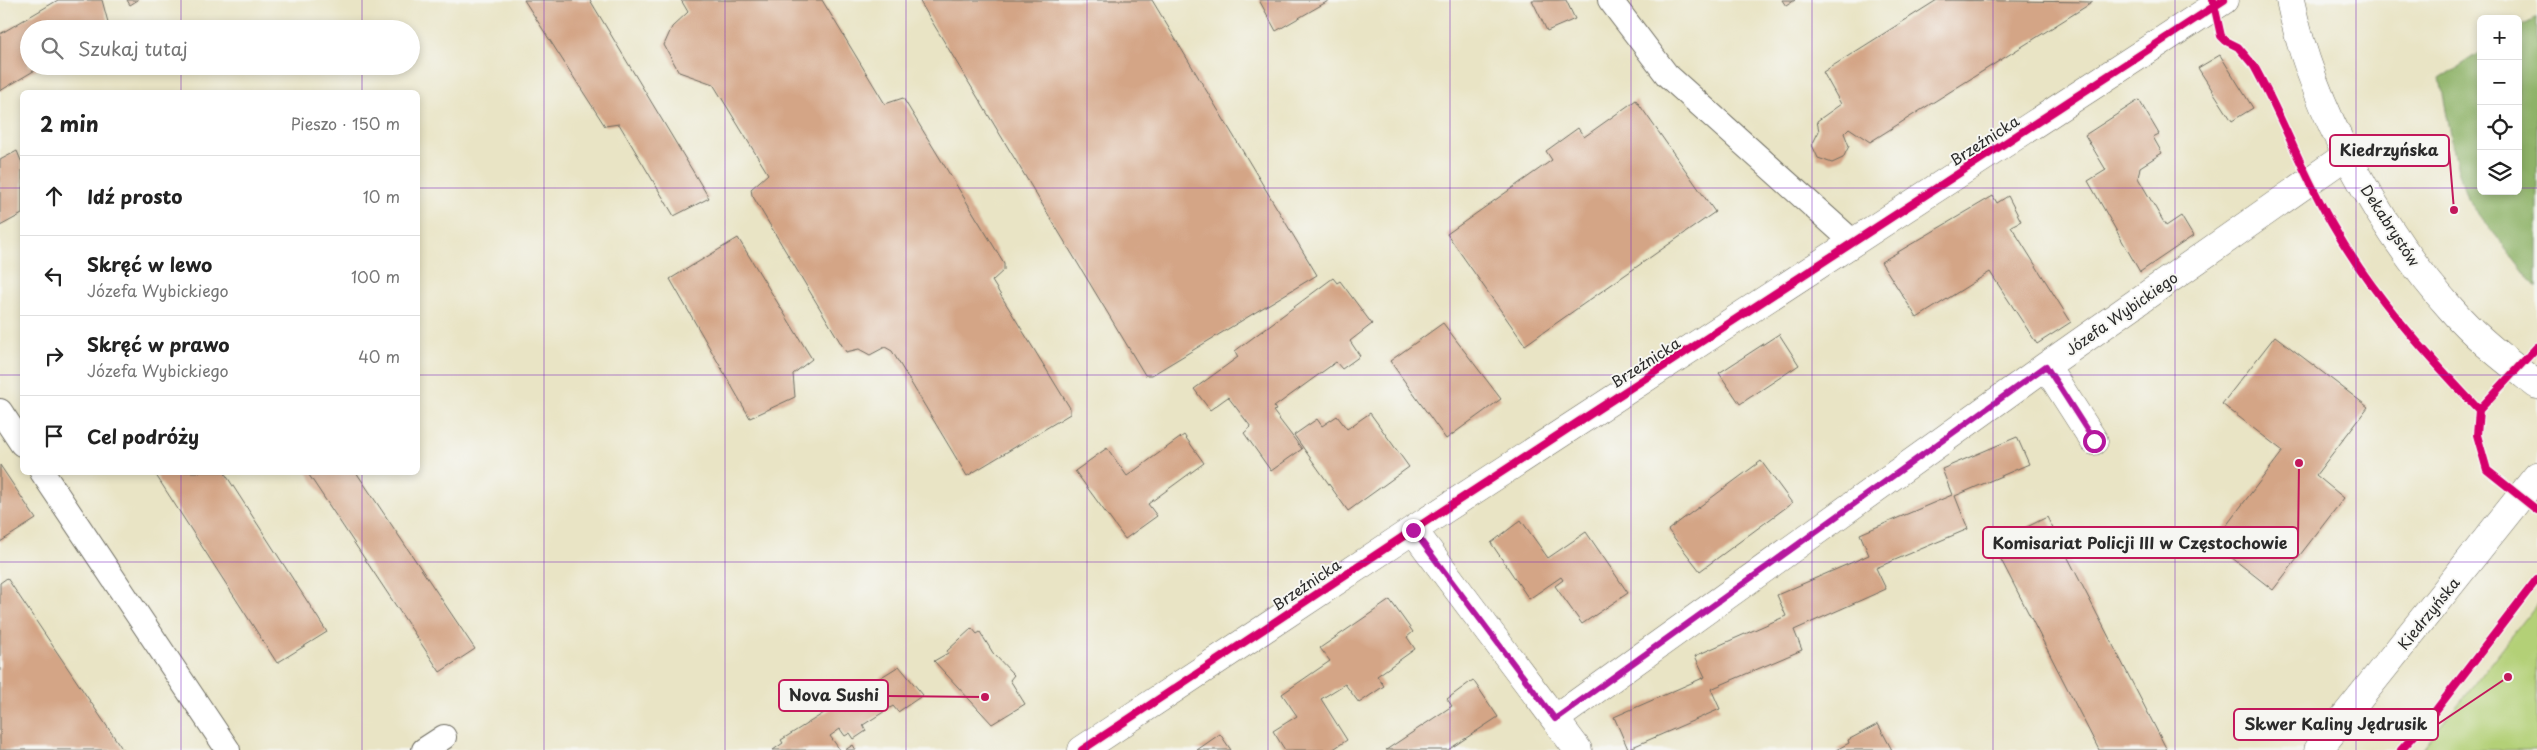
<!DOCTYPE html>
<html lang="pl">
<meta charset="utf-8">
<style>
:root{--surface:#fff;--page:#f2f2f2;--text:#222;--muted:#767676;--line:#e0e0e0}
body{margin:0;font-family:"Playpen Sans",sans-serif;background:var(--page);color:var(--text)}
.controls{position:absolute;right:15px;top:15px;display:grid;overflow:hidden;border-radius:8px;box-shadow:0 2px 8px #0003}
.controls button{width:45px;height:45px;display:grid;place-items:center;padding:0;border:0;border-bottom:1px solid var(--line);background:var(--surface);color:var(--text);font:25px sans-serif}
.stop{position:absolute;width:15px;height:15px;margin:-11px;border:4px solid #b5179e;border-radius:50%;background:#fff}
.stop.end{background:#b5179e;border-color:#fff;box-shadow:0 1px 5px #0008}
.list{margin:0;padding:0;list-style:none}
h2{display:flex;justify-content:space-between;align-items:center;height:65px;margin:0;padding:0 20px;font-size:21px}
h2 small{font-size:16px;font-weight:400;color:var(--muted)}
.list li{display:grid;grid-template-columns:32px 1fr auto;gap:15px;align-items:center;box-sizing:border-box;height:80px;padding:0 20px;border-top:1px solid var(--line)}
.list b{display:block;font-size:19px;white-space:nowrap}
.list p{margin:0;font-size:16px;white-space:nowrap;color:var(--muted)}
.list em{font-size:16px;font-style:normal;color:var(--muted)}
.icon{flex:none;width:28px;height:28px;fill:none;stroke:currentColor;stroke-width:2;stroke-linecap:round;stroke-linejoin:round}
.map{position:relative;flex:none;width:2537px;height:750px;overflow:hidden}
.search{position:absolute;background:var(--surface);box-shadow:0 2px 8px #0003;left:20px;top:20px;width:400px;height:55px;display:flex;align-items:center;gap:12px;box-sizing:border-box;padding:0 18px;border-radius:28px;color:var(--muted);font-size:19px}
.panel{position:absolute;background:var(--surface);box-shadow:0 2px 8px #0003;left:20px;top:90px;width:400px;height:385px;border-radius:8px}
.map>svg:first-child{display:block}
.green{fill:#b3d077;stroke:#6f7e51}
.forest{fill:#8eb268;stroke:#5c6e4a}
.building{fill:#d4a586}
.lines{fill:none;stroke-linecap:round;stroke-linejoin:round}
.service-casing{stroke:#6e6c61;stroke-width:26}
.minor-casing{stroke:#6e6c61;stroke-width:29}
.tertiary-casing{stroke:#6e6c61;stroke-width:29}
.service{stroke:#fff;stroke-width:24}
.minor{stroke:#fff;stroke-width:28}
.tertiary{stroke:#fff;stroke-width:28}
.cycleway-casing{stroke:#f6f6f2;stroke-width:11}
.cycleway{stroke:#d6006c;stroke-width:8}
.route{stroke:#b5179e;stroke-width:6}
.grid{fill:none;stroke:#7b2cbf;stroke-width:1;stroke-opacity:0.55}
.labels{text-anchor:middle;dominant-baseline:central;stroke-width:4;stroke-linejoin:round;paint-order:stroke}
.street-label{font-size:15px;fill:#2b2b2b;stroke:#f6f6f2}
.leader{fill:none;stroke:#c2185b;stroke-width:2}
.callout-dot{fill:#c2185b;stroke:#f6f6f2;stroke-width:2}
.callout{fill:#f6f6f2;stroke:#c2185b;stroke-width:2}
.callout-label{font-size:16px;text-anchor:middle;font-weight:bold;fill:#2b2b2b}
</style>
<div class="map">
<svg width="2537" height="750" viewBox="0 0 2537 750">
<rect width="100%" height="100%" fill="#f6f6f2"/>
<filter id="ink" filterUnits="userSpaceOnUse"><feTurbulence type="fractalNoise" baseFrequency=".02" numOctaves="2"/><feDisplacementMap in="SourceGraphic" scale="10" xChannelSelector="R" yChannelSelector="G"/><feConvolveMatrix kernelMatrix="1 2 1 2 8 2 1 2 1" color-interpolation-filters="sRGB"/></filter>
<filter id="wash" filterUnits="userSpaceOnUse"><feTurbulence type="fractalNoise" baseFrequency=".0096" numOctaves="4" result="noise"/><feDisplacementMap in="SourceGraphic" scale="20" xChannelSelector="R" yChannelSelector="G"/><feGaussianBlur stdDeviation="1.12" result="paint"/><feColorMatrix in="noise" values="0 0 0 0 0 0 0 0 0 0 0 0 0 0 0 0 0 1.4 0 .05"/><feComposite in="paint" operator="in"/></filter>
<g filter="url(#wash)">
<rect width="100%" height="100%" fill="#e9e4c5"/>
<path class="green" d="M2537,604V750H2422Z"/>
<path class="forest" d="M2537,17V288L2467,199L2457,166L2440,79L2481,52V191H2518V28Z"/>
<g id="blocks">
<path class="building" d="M58,0H102L109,26L105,29H29V66H42L0,91V34Z
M127,0H138L130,5Z
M524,0H590L709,198L674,216L619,124L605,126Z
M681,0H822L885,104L903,98L1004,263V270L992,281L1070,408V414L967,476L892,351L885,347L870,355L859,349L846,352L752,195L751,189L768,174L713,84L679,72L664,45L672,27L688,12Z
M919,0H1152L1317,275L1152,375H1145Z
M1259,0H1330L1276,31Z
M1532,0H1566L1575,19L1547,31Z
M1782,0H1795L1786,6Z
M1937,0L2093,2L1870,142L1849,128L1844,133L1849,146L1843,158L1832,163L1818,158L1812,145L1819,131L1817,121L1841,104L1823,72Z
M2220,55L2253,108L2232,121L2198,68Z
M1636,100L1715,212L1525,345L1447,234L1552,160L1546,151L1578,128L1584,137Z
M2139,100L2159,134L2153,137L2162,153L2140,167L2138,178L2166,226L2181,216L2193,236L2140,272L2088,181L2106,170L2085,135Z
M17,151L22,163V214L0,226V160Z
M1993,196L1997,203L2008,196L2021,221L2011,226L2071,322L2037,344L1990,272L1917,318L1881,262Z
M738,238L812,359L793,374L795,397L750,418L670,279Z
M1333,278L1337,283L1340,281L1372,324L1350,341L1360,356L1342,369L1336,362L1274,407L1276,410L1273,411L1302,449L1271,471L1244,433L1251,427L1228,397L1210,410L1194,389L1238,357L1235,351Z
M1443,323L1501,399L1446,439L1390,361Z
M1779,334L1799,365L1740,404L1719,373Z
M2275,336L2368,407L2316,475L2344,498L2273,590L2213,543L2283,451L2222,404Z
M1370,413L1409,467L1348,511L1294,435L1317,419L1322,426L1337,416L1347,429Z
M1184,435L1204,463L1148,504L1157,516L1125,539L1075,471L1107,448L1127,476Z
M2017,437L2029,464L1955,496L1968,529L1876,568L1886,589L1794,630L1802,650L1711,689L1720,709L1628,749L1614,717L1705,677L1695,656L1786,616L1777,595L1869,555L1860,534L1952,495L1942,469Z
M1761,461L1792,503L1700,571L1668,530Z
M0,465L36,519L0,542Z
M154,472H224L327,632L277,663Z
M307,472H356L475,649L440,672Z
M2047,517L2167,750H2099L1995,548L2019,536L2017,532Z
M1521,520L1548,558L1586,532L1628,593L1582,624L1555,586L1563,580L1561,577L1529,599L1491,543Z
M7,578L123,750H0V583Z
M1390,600L1413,632L1407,637L1415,649L1377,676L1384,686L1359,703L1345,684L1321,699L1347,740L1332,750H1285L1273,731L1297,716L1282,694L1330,661L1320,648Z
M972,628L977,634L980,632L993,653L1014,675L1010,680L1025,704L992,724L934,661L948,653L947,651Z
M899,666L923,695L898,712L893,706L863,725L866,731L854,739L850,733L845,736L840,729L830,736L840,750H773L783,743L781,740Z
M1473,680L1498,717L1448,750H1386L1452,706L1447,699Z
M1878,724L1892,750H1836L1849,743L1848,740Z
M1220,734L1231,750H1197Z
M853,745L856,750H845Z"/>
</g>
</g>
<g filter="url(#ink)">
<use href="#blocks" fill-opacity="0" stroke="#6e6c61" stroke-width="1"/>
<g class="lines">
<g class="service-casing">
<path id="service" d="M1610,0L1667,75L1853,242
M0,411L22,444
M42,472L228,750
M424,750L444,737"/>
</g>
<g class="minor-casing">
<path id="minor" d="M2046,366L2094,441
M1413,530L1578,750
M1555,719L2046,366L2348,154
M1082,750L1413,530L2224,0"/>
</g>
<g class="tertiary-casing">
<path id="tertiary" d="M2290,0C2312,107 2379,229 2452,310C2476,338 2508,362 2537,385
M2318,750L2537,476"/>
</g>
<use href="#service" class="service"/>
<use href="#minor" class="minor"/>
<use href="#tertiary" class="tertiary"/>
<g class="cycleway-casing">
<path id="cycleway" d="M2213,0L2221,36L2226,41L2238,47L2254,66C2283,118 2303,175 2333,226C2372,294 2425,353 2479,410
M2537,347L2479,410L2477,435L2487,470L2537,510
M1082,750L1413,530L2224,0
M2401,750L2426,723L2537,579"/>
</g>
<use href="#cycleway" class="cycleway"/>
</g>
</g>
<g class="lines" filter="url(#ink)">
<path class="route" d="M1413,530L1555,719L2046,366L2094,441"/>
</g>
<path class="grid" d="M181,0V29M362,0V29M544,0V750M725,0V750M906,0V750M1087,0V750M1268,0V750M1450,0V750M1631,0V750M1812,0V750M1993,0V750M2175,0V750M2356,0V750M181,66V92M362,66V92M0,188H22M418,188H2481M2518,188H2537M0,375H22M418,375H2537M181,472V750M362,472V750M0,562H2537"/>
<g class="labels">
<g class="street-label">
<text transform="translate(1984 140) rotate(-33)">Brzeźnicka</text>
<text transform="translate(2391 225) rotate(57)">Dekabrystów</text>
<text transform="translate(2121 313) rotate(-35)">Józefa Wybickiego</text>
<text transform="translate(1645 362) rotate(-33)">Brzeźnicka</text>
<text transform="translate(1306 584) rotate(-34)">Brzeźnicka</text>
<text transform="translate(2428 613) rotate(-51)">Kiedrzyńska</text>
</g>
</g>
<path class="leader" d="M2454 210L2449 150M2299 463L2298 543M985 697L888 696M2508 677L2438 724"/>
<g class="callout-dot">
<circle cx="2454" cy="210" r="5"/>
<circle cx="2299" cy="463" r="5"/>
<circle cx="985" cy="697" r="5"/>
<circle cx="2508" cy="677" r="5"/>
</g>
<g class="callout">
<rect x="2330" y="135" width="119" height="31" rx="5"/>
<rect x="1983" y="527" width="315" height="31" rx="5"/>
<rect x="779" y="680" width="109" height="31" rx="5"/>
<rect x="2234" y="709" width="204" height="31" rx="5"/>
</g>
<g class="callout-label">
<text x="2389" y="156">Kiedrzyńska</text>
<text x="2140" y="549">Komisariat Policji III w Częstochowie</text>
<text x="834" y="701">Nova Sushi</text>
<text x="2336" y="730">Skwer Kaliny Jędrusik</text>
</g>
</svg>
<div class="controls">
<button>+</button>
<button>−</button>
<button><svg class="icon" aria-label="locate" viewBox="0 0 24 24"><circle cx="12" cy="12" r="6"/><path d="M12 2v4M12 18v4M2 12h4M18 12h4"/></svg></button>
<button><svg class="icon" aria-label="layers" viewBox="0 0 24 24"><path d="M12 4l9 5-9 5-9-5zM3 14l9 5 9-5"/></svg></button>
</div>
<div class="stop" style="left:2094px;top:441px"></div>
<div class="stop end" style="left:1413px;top:530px"></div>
<div class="search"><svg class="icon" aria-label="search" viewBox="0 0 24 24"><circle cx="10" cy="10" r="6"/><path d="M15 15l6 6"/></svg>Szukaj tutaj</div>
<section class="panel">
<h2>2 min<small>Pieszo · 150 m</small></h2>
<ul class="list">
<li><svg class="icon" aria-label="ahead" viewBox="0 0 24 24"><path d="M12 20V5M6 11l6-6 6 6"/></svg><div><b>Idź prosto</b></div><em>10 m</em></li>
<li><svg class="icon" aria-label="left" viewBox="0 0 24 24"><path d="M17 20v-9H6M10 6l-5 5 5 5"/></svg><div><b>Skręć w lewo</b><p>Józefa Wybickiego</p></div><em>100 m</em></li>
<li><svg class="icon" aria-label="right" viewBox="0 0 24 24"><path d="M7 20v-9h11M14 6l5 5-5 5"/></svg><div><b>Skręć w prawo</b><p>Józefa Wybickiego</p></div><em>40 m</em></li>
<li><svg class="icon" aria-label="arrive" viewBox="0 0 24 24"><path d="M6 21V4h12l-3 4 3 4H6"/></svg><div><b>Cel podróży</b></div></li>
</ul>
</section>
</div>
